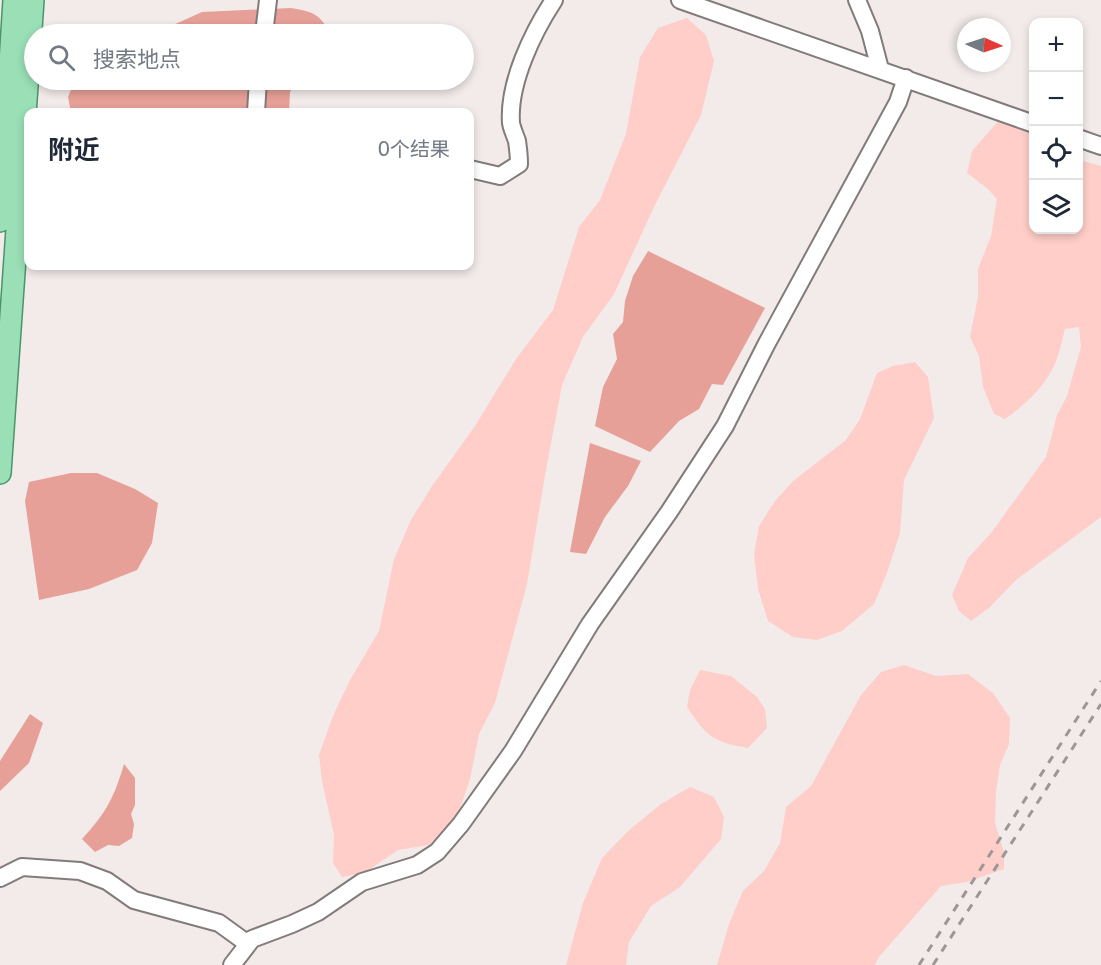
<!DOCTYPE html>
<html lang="zh">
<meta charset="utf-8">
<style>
:root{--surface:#fff;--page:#f6f6f7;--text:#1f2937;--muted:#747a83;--line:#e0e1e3}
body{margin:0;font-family:"Public Sans","Noto Sans SC",sans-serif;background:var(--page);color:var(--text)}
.controls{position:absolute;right:18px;top:18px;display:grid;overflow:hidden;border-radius:12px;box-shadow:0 3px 9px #0003}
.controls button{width:54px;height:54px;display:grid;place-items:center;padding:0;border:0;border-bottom:2px solid var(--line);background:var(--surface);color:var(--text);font:30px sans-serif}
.compass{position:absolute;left:957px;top:18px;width:54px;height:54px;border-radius:50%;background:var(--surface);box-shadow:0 3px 9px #0003;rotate:93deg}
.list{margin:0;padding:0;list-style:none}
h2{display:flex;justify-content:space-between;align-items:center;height:78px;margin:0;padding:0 24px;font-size:26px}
h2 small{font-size:20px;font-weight:400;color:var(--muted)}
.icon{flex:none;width:33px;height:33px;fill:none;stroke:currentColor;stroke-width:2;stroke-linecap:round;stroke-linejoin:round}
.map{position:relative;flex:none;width:1101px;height:965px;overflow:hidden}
.search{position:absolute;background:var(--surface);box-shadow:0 3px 9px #0003;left:24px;top:24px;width:450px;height:66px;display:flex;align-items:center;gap:15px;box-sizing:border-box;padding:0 21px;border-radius:33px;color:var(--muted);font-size:22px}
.panel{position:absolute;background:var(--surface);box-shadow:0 3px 9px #0003;left:24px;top:108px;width:450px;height:162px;border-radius:12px}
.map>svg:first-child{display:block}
.green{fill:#ffcec8}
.water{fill:#e6a097}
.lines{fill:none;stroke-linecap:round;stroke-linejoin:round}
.minor-casing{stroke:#817b7a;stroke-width:20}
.major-casing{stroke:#4a9568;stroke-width:24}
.minor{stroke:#fff;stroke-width:16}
.major{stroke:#9adfb6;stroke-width:21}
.rail{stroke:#9c9796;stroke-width:3;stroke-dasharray:8 8;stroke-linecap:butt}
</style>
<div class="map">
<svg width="1101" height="965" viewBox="0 0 1101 965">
<rect width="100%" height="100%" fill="#f2ebea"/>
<path class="green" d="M687,18L706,35L714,61L701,115L654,207L614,294L583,337L562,385L545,475L527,584L495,703L479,734L470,779L458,814L429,845L398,850L364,873L342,877L333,863L334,835L322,781L319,755L333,716L350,680L379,631L394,559L411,520L432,486L475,426L516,359L553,310L579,227L600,200L626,134L640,57L658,28Z
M1000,119L1029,133L1033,140L1034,230H1078L1079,160L1101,166V517L1016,580L989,608L971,621L959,611L952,595L968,558L991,533L1046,457L1057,415L1067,396L1081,347L1079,327L1065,329C1062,341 1059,355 1054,366C1044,387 1024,406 1005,419L994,414L983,387L979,356L970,337L978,297V269L991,236L997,199L988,189L967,173L972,151Z
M915,362L928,377L934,418L904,480L900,533L887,573L874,604L842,631L817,640L793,637L768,621L758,589L754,554L759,526L775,501L793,481L846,440L860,419L877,373L893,366Z
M904,665L936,676L968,674L993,693L1010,718L1009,744L1000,765L996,791L995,823L1004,852V869L967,882L941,886L879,957L875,965H717L729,924L743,891L764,871L780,843L786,807L811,786L861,695L881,672Z
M700,670L731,676L757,697L765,709L767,728L748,748C713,742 706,736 687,707L690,690Z
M690,787L714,797L724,817L721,839L680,887L651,906L629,942L626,965H566L583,903L602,858L628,831L661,804Z"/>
<path class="water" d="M291,8C315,12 319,14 331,34H153L202,12Z
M75,80H297L290,92L289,112H71L68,97Z
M648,251L765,308L723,385L712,384L699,409L679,421L650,452L595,426L603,387L617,359L613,334L623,322L625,301L633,276Z
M590,443L641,461L628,486L605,517L586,554L570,552Z
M71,473H97L135,489L158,503L152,543L137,570L89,589L39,600L25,501L29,482Z
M30,714L43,723L29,763L0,791V761Z
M124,764L135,778V805L131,814L134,824L132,838L119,846L108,845L95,852L82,839C106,813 114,798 124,764Z"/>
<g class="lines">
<g class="minor-casing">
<path id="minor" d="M680,0L1034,124
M857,0L870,31L880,69
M264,34L268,0
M256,112L258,80
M1078,138L1101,146
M470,169L500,176L519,164C519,156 518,148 517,141C515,135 512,129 511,123C508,83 533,32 554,0
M0,878L22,867L80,871L107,881L134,900L219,923L248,944
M232,965L252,939L292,924L318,912L362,882L417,865L437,852L461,824L513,751L590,624L669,512L725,426L766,345L898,102L906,78"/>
</g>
<g class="major-casing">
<path id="major" d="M0,221L14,0
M0,473L33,0"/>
</g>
<use href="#minor" class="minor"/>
<use href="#major" class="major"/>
<path class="rail" d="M919,965L1101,681
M933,965L1101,704"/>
</g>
</svg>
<div class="controls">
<button>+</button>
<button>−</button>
<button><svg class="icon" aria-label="locate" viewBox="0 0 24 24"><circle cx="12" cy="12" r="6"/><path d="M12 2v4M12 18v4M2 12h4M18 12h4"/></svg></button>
<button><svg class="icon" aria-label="layers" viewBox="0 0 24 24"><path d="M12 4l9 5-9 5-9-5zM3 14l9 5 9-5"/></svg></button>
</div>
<svg class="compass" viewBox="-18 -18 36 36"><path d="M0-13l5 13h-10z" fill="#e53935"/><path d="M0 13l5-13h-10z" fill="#747a83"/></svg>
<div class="search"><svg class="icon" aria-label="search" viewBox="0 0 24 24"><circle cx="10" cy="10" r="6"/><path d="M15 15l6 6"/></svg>搜索地点</div>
<section class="panel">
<h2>附近<small>0个结果</small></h2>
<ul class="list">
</ul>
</section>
</div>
